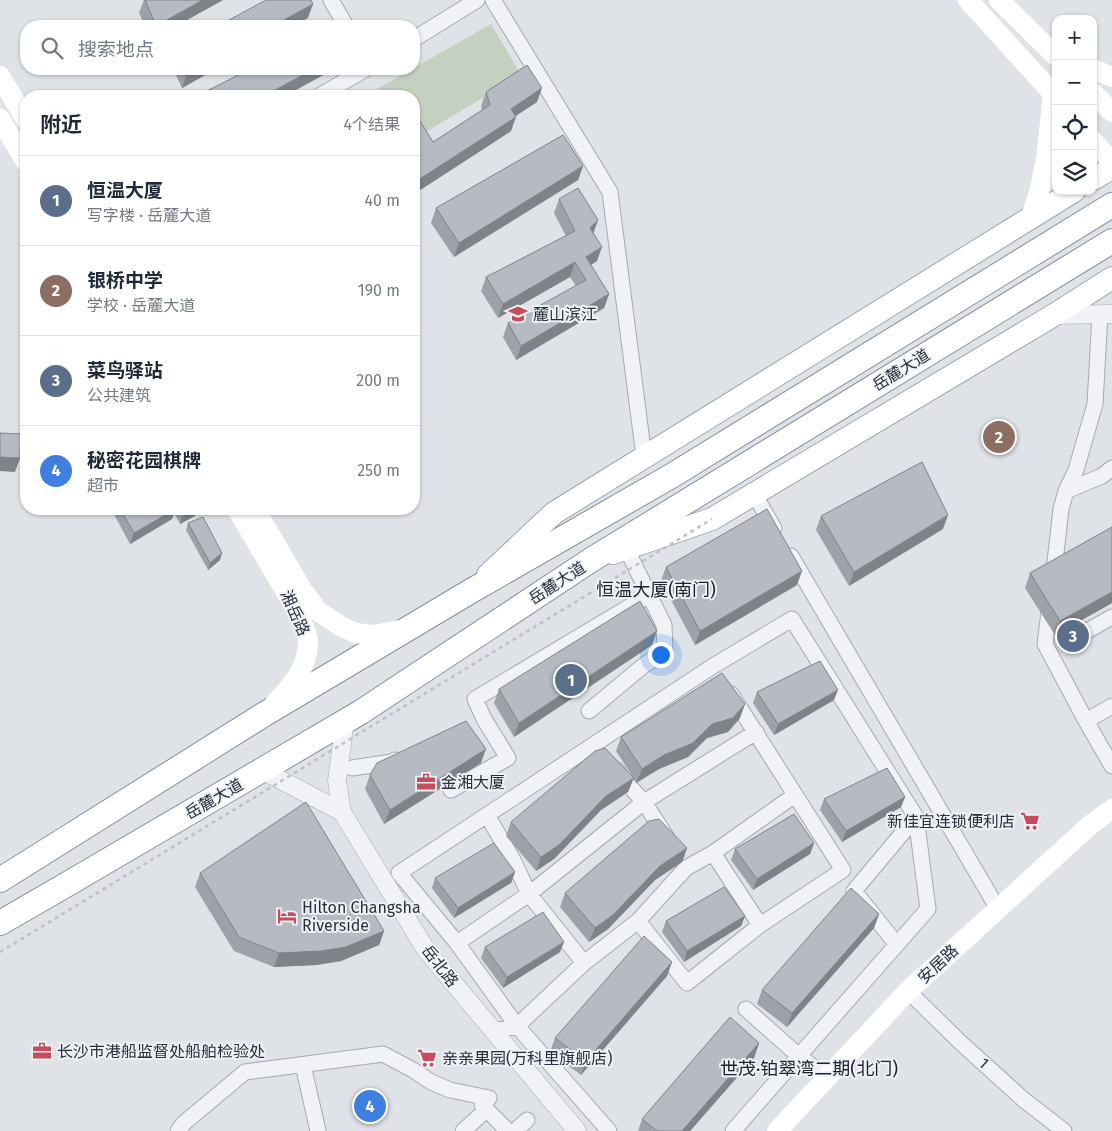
<!DOCTYPE html>
<html lang="zh">
<meta charset="utf-8">
<style>
:root{--surface:#fff;--page:#f6f6f7;--text:#1f2937;--muted:#747a83;--line:#e0e1e3;--accent:#c44c5c}
body{margin:0;font-family:"Fira Sans","Noto Sans SC",sans-serif;background:var(--page);color:var(--text)}
.controls{position:absolute;right:15px;top:15px;display:grid;overflow:hidden;border-radius:10px;box-shadow:0 1px 4px #0004}
.controls button{width:45px;height:45px;display:grid;place-items:center;padding:0;border:0;border-bottom:1px solid var(--line);background:var(--surface);color:var(--text);font:25px sans-serif}
.you{position:absolute;left:660px;top:654px;width:18px;height:18px;margin:-12px;border:4px solid #fff;border-radius:50%;background:#1a73e8;box-shadow:0 0 0 8px #1a73e833}
.badge{display:grid;place-items:center;width:32px;height:32px;border-radius:50%;background:var(--accent);color:#fff;font-size:16px;font-weight:700}
.pin{position:absolute;translate:-50% -50%;border:2px solid #fff;box-shadow:0 1px 5px #0006}
.list{margin:0;padding:0;list-style:none}
h2{display:flex;justify-content:space-between;align-items:center;height:65px;margin:0;padding:0 20px;font-size:21px}
h2 small{font-size:16px;font-weight:400;color:var(--muted)}
.list li{display:grid;grid-template-columns:32px 1fr auto;gap:15px;align-items:center;box-sizing:border-box;height:90px;padding:0 20px;border-top:1px solid var(--line)}
.list b{display:block;font-size:19px;white-space:nowrap}
.list p{margin:0;font-size:16px;white-space:nowrap;color:var(--muted)}
.list em{font-size:16px;font-style:normal;color:var(--muted)}
.icon{flex:none;width:28px;height:28px;fill:none;stroke:currentColor;stroke-width:2;stroke-linecap:round;stroke-linejoin:round}
.map{position:relative;flex:none;width:1112px;height:1131px;overflow:hidden}
.search{position:absolute;background:var(--surface);box-shadow:0 1px 4px #0004;left:20px;top:20px;width:400px;height:55px;display:flex;align-items:center;gap:12px;box-sizing:border-box;padding:0 18px;border-radius:20px;color:var(--muted);font-size:19px}
.panel{position:absolute;background:var(--surface);box-shadow:0 1px 4px #0004;left:20px;top:90px;width:400px;height:425px;border-radius:20px}
.map>svg:first-child{display:block}
.green{fill:#c4d0c0}
.lines{fill:none;stroke-linecap:round;stroke-linejoin:round}
.minor-casing{stroke:#a5a9b1;stroke-width:17}
.tertiary-casing{stroke:#a5a9b1;stroke-width:19}
.primary-casing{stroke:#9fa6b2;stroke-width:24}
.trunk-casing{stroke:#878f9c;stroke-width:26}
.minor{stroke:#f1f2f6;stroke-width:15}
.tertiary{stroke:#f1f2f6;stroke-width:18}
.secondary{stroke:#fff;stroke-width:20}
.primary{stroke:#fff;stroke-width:22}
.trunk{stroke:#fff;stroke-width:24}
.path-bridge{stroke:#bdc0c6;stroke-width:2.5;stroke-dasharray:4 4;stroke-linecap:butt}
.wall{fill:#9da1a8}
.shaded-wall{fill:#7f8388}
.building{fill:#b6bbc3;stroke:#7f8388}
.labels{text-anchor:middle;dominant-baseline:central;stroke-width:4;stroke-linejoin:round;paint-order:stroke}
.poi-label{font-size:16px;fill:#29303d;stroke:#eef1f5;text-anchor:start}
.street-label{font-size:16px;fill:#29303d;stroke:#eef1f5}
.neighbourhood-label{font-size:18px;fill:#1b212d;stroke:#eef1f5}
</style>
<div class="map">
<svg width="1112" height="1131" viewBox="0 0 1112 1131">
<rect width="100%" height="100%" fill="#dfe2e7"/>
<path class="green" d="M491,24L521,75L414,139V96H365Z"/>
<g class="lines">
<g class="minor-casing">
<path id="minor" d="M331,0L346,26
M493,0L610,192L644,457
M414,39L477,0
M319,96L366,69
M1066,491L1102,476L1112,468
M754,494L774,528
M791,556L998,909
M1053,579L1061,509L1066,491L1076,470L1095,404L1100,314
M1050,604L1045,644L1086,721
M1078,636L1112,617
M1112,706L1086,721L1112,766
M589,711L643,666L665,651L664,625L626,548
M352,768L392,762L395,760
M451,790L508,758L484,719L475,699L649,595
M666,836L644,802L756,732
M713,853L760,925L843,870L731,694
M638,921L687,983L760,925
M894,941L854,891L916,817
M457,943L529,894L513,860L487,815
M584,963L529,894L644,802L622,778L618,771
M908,991L961,1043L1024,1100L1064,1131
M746,1009L799,1056L827,1078
M493,1031L517,1026L584,963L638,921L686,868L713,853L795,795
M303,1065L318,1131
M489,1098L482,1105L508,1131
M178,1131L184,1123L245,1072L383,1054L413,1070L431,1082L450,1090L489,1098
M463,1131L486,1110
M515,1131L527,1120
M609,1131L517,1026L457,943L399,873L713,666L792,619L916,817L928,909L733,1131"/>
</g>
<g class="tertiary-casing">
<path id="tertiary" d="M1054,315L1112,314
M345,721L337,781L342,812L426,950L577,1131
M262,770L342,812"/>
</g>
<g class="primary-casing">
<path id="primary" d="M1093,179L1112,168
M613,553L712,519L1054,315L1112,278
M488,575L554,513L1074,191"/>
</g>
<g class="trunk-casing">
<path id="trunk" d="M0,880L263,715L471,591L673,475L1112,205
M0,923L71,882L361,712L591,560L1112,241"/>
</g>
<use href="#minor" class="minor"/>
<use href="#tertiary" class="tertiary"/>
<path class="secondary" d="M968,0L1056,97
M999,0L1056,56
M1093,69L1112,77
M0,76L26,120
M1093,93L1112,112
M0,119L26,162
M1093,141L1112,162
M1031,217L1040,189L1046,159L1053,93
M237,509L293,604C298,614 307,630 308,641C309,666 291,687 275,703
M255,509L303,591L319,612L342,627L356,633L373,635L400,630
M777,1131L908,991L1089,826L1112,809"/>
<use href="#primary" class="primary"/>
<use href="#trunk" class="trunk"/>
<path class="path-bridge" d="M0,952L712,519"/>
</g>
<path class="wall" d="M144,0H223L176,26H145L139,13Z
M173,69H216L182,88Z
M486,92L537,102L515,116L511,131L414,194V125L433,142L482,110L481,106Z
M583,166L578,180L454,257L431,223L436,208Z
M559,199L598,220L593,233L597,261L591,265L609,294L604,308L516,360L503,337L508,323L576,286L570,277L498,318L481,291L486,277L566,236L554,213Z
M111,509H197L195,516L180,524L174,513L172,519L130,544Z
M821,516L943,529L849,586L816,530Z
M188,523L220,560L208,570L186,530Z
M1112,527V603L1055,635L1025,588L1030,573Z
M666,567L797,585L695,645L661,581Z
M657,631L652,645L514,737L494,703L499,689Z
M757,692L834,700L774,735L753,703Z
M740,718L728,732L707,738L688,757L659,769L636,783L633,778L628,792L601,810L554,859L536,871L506,836L511,822L633,777L616,751L621,737Z
M481,763L384,824L365,789L370,775Z
M905,797L901,807L842,842L820,810L824,799Z
M814,843L810,854L753,890L731,860L735,849Z
M687,848L682,862L655,880L608,929L589,942L560,907L565,893Z
M515,872L511,883L454,918L432,888L435,878Z
M200,873L384,931L379,945L341,961L316,965L274,967L234,951L195,887Z
M879,914L874,928L787,1027L757,1004L762,990Z
M745,916L741,926L684,962L662,932L666,921Z
M485,947L560,952L503,988L481,958Z
M672,962L667,976L581,1075L550,1052L555,1038Z
M759,1043L754,1058L690,1131H638L642,1119Z"/>
<path class="shaded-wall" d="M203,0H223L176,26H156Z
M313,4L308,18L294,26H273Z
M196,69H216L182,88L187,73Z
M314,69H330L329,72L285,96H264Z
M542,88L537,102L505,123L511,109Z
M516,117L511,131L414,194V185L415,182Z
M583,166L578,180L454,257L459,243Z
M598,220L593,234L590,228Z
M602,247L597,261L580,271L586,257Z
M575,262L570,277L498,318L503,304Z
M609,294L604,308L516,360L521,346Z
M0,457L20,458L15,472L0,471Z
M176,509L172,519L130,544L134,533Z
M197,509L195,516L180,524L182,517Z
M948,515L943,529L849,586L854,572Z
M222,553L220,560L208,570L210,563Z
M802,571L797,585L695,645L700,631Z
M1112,592V603L1055,635L1060,621Z
M657,631L652,645L514,737L519,723Z
M838,690L834,700L774,735L778,724Z
M745,704L740,718L728,732L707,738L688,757L659,769L636,783L642,769Z
M486,749L481,763L384,824L390,810Z
M634,778L628,792L601,810L554,859L536,871L541,857L606,796Z
M905,797L901,807L842,842L846,831Z
M814,843L810,854L753,890L757,879Z
M687,848L682,862L655,880L608,929L589,942L595,928L660,866Z
M515,872L511,883L454,918L458,908Z
M879,914L874,928L787,1027L792,1013Z
M745,916L741,926L684,962L687,951Z
M384,931L379,945L341,961L316,965L274,967L279,953Z
M564,942L560,952L503,988L507,977Z
M672,962L667,976L581,1075L586,1061Z
M759,1043L754,1058L690,1131H682Z"/>
<path class="building" d="M145,0H203L156,26Z
M266,0H311L313,4L273,26H218Z
M527,65L542,88L511,109L516,117L415,182L414,181V125L420,121L433,142L490,105L486,92Z
M185,69H196L187,73Z
M250,69H314L264,96H202L201,94Z
M563,135L583,166L459,243L436,208Z
M578,188L598,220L590,228L602,247L586,257L609,294L521,346L508,323L586,280L575,262L503,304L486,277L575,231L559,199Z
M0,433L21,434L20,458L0,457Z
M922,462L948,515L854,572L821,516Z
M120,509H176L134,533Z
M178,509H197L182,517Z
M767,509L802,571L700,631L666,567Z
M203,517L222,553L210,563L188,523Z
M1112,527V592L1060,621L1030,573Z
M640,601L657,631L519,723L499,689Z
M820,661L838,690L778,724L757,692Z
M722,673L745,704L733,718L712,724L693,743L664,755L642,769L621,737Z
M466,721L486,749L390,810L370,775L377,763Z
M605,748L634,778L606,796L559,845L541,857L511,822L595,751Z
M887,768L905,797L846,831L824,799Z
M306,802L384,931L346,947L321,951L279,953L239,937L200,873Z
M794,814L814,843L757,879L735,849Z
M659,819L687,848L660,866L613,915L595,928L565,893L649,821Z
M494,843L515,872L458,908L435,878Z
M724,887L745,916L687,951L666,921Z
M851,888L879,914L792,1013L762,990Z
M543,912L564,942L507,977L485,947Z
M644,936L672,962L586,1061L555,1038Z
M730,1017L759,1043L682,1131H657L642,1119Z"/>
<defs>
<g id="school-bare" transform="scale(1.5)"><path d="M0-5L7-2L0 1L-7-2ZM-4 1L0 2.5L4 1V4Q0 6-4 4Z" fill="#c44c5c" stroke="#eef1f5" stroke-width="2.5" paint-order="stroke"/></g>
<g id="office-bare" transform="scale(1.5)"><path d="M-6-3h4V-5.5h4V-3h4V5H-6ZM-1-4.5V-3h2v-1.5ZM-6 0V1H6V0Z" fill="#c44c5c" stroke="#eef1f5" stroke-width="2.5" paint-order="stroke"/></g>
<g id="supermarket-bare" transform="scale(1.5)"><path d="M-6-5.5h2.5l.6 2H6L4.5 2H-2.5L-4.4-4H-6ZM-1.5 3.2a1.3 1.3 0 1 0 .1 0ZM3 3.2a1.3 1.3 0 1 0 .1 0Z" fill="#c44c5c" stroke="#eef1f5" stroke-width="2.5" paint-order="stroke"/></g>
<g id="hotel-bare" transform="scale(1.5)"><path d="M-6-4.5h1.5V1H6V5H4.5V3h-9V5H-6ZM-4 0a1.8 1.8 0 1 1 3.6 0ZM.5 0V-2.5h3Q6-2.5 6 0Z" fill="#c44c5c" stroke="#eef1f5" stroke-width="2.5" paint-order="stroke"/></g>
</defs>
<g fill-rule="evenodd">
<use href="#school-bare" x="518" y="314"/>
<use href="#office-bare" x="426" y="782"/>
<use href="#supermarket-bare" x="1030" y="821"/>
<use href="#hotel-bare" x="287" y="916"/>
<use href="#office-bare" x="42" y="1051"/>
<use href="#supermarket-bare" x="427" y="1058"/>
</g>
<g class="labels">
<g class="poi-label">
<text x="533" y="314">麓山滨江</text>
<text x="441" y="782">金湘大厦</text>
<text x="1015" y="821" text-anchor="end">新佳宜连锁便利店</text>
<text x="302" y="907">Hilton Changsha<tspan x="302" dy="18">Riverside</tspan></text>
<text x="57" y="1051">长沙市港船监督处船舶检验处</text>
<text x="442" y="1058">亲亲果园(万科里旗舰店)</text>
</g>
<g class="street-label">
<text transform="translate(901 370) rotate(-32)">岳麓大道</text>
<text transform="translate(557 583) rotate(-33)">岳麓大道</text>
<text transform="translate(295 613) rotate(66)">湘岳路</text>
<text transform="translate(214 799) rotate(-30)">岳麓大道</text>
<text transform="translate(938 964) rotate(-43)">安居路</text>
<text transform="translate(440 966) rotate(52)">岳北路</text>
<text transform="translate(984 1063) rotate(42)">1</text>
</g>
<g class="neighbourhood-label">
<text x="656" y="590">恒温大厦(南门)</text>
<text x="809" y="1069">世茂·铂翠湾二期(北门)</text>
</g>
</g>
</svg>
<div class="controls">
<button>+</button>
<button>−</button>
<button><svg class="icon" aria-label="locate" viewBox="0 0 24 24"><circle cx="12" cy="12" r="6"/><path d="M12 2v4M12 18v4M2 12h4M18 12h4"/></svg></button>
<button><svg class="icon" aria-label="layers" viewBox="0 0 24 24"><path d="M12 4l9 5-9 5-9-5zM3 14l9 5 9-5"/></svg></button>
</div>
<div class="you"></div>
<div class="pin badge" style="left:571px;top:680px;background:#5c6f8a">1</div>
<div class="pin badge" style="left:999px;top:437px;background:#8d6e63">2</div>
<div class="pin badge" style="left:1073px;top:636px;background:#5c6f8a">3</div>
<div class="pin badge" style="left:370px;top:1106px;background:#3f7fe0">4</div>
<div class="search"><svg class="icon" aria-label="search" viewBox="0 0 24 24"><circle cx="10" cy="10" r="6"/><path d="M15 15l6 6"/></svg>搜索地点</div>
<section class="panel">
<h2>附近<small>4个结果</small></h2>
<ul class="list">
<li><span class="badge" style="background:#5c6f8a">1</span><div><b>恒温大厦</b><p>写字楼 · 岳麓大道</p></div><em>40 m</em></li>
<li><span class="badge" style="background:#8d6e63">2</span><div><b>银桥中学</b><p>学校 · 岳麓大道</p></div><em>190 m</em></li>
<li><span class="badge" style="background:#5c6f8a">3</span><div><b>菜鸟驿站</b><p>公共建筑</p></div><em>200 m</em></li>
<li><span class="badge" style="background:#3f7fe0">4</span><div><b>秘密花园棋牌</b><p>超市</p></div><em>250 m</em></li>
</ul>
</section>
</div>
